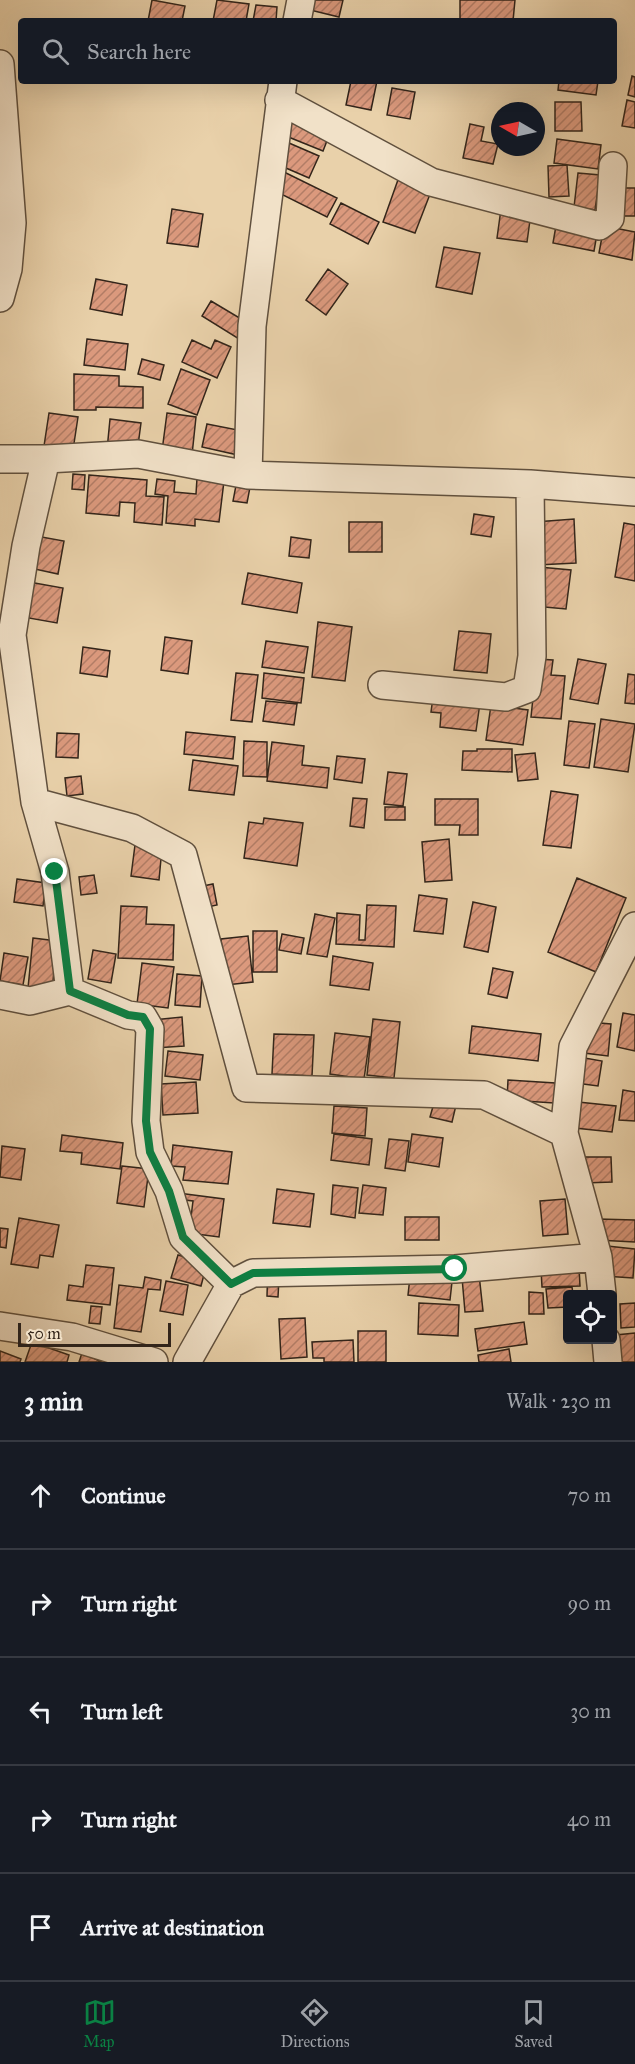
<!DOCTYPE html>
<meta charset="utf-8">
<style>
:root{--surface:#171b24;--page:#20242c;--text:#f1f3f6;--muted:#9ea1a6;--line:#363941;--accent:#0b8043}
body{margin:0;font-family:"IM FELL Great Primer",serif;background:var(--page);color:var(--text)}
.controls{position:absolute;right:18px;bottom:18px;display:grid;overflow:hidden;border-radius:6px;box-shadow:0 6px 24px #0002}
.controls button{width:54px;height:54px;display:grid;place-items:center;padding:0;border:0;border-bottom:2px solid var(--line);background:var(--surface);color:var(--text);font:30px sans-serif}
.compass{position:absolute;left:491px;top:102px;width:54px;height:54px;border-radius:50%;background:var(--surface);box-shadow:0 6px 24px #0002;rotate:279deg}
.scale{position:absolute;left:18px;bottom:15px;width:153px;box-sizing:border-box;padding-left:6px;border:3px solid #33251a;border-top:0;font-size:16px;line-height:21px;white-space:nowrap;color:#33251a;-webkit-text-stroke:4px #f1e1c8;paint-order:stroke}
.stop{position:absolute;width:18px;height:18px;margin:-14px;border:4px solid #0b8043;border-radius:50%;background:#fff}
.stop.end{background:#0b8043;border-color:#fff;box-shadow:0 2px 6px #0008}
.list{margin:0;padding:0;list-style:none}
h2{display:flex;justify-content:space-between;align-items:center;height:78px;margin:0;padding:0 24px;font-size:26px}
h2 small{font-size:20px;font-weight:400;color:var(--muted)}
.list li{display:grid;grid-template-columns:39px 1fr auto;gap:18px;align-items:center;box-sizing:border-box;height:108px;padding:0 24px;border-top:2px solid var(--line)}
.list b{display:block;font-size:22px;white-space:nowrap}
.list em{font-size:20px;font-style:normal;color:var(--muted)}
.icon{flex:none;width:33px;height:33px;fill:none;stroke:currentColor;stroke-width:2;stroke-linecap:round;stroke-linejoin:round}
.map{position:relative;flex:none;width:635px;height:1362px;overflow:hidden}
.search{position:absolute;background:var(--surface);box-shadow:0 6px 24px #0002;left:18px;right:18px;top:18px;height:66px;display:flex;align-items:center;gap:15px;box-sizing:border-box;padding:0 21px;border-radius:6px;color:var(--muted);font-size:22px}
.sheet{height:618px;background:var(--surface)}
nav{display:flex;justify-content:space-around;align-items:center;box-sizing:border-box;height:84px;border-top:2px solid var(--line);background:var(--surface);font-size:16px;color:var(--muted)}
nav a{display:grid;justify-items:center;gap:3px}
nav .on{color:var(--accent)}
.map>svg:first-child{display:block}
.building{fill:url(#building-hatch);stroke:#33251a;stroke-width:1.5}
.lines{fill:none;stroke-linecap:round;stroke-linejoin:round}
.minor-casing{stroke:#60503e;stroke-width:30}
.minor{stroke:#f1e1c8;stroke-width:27}
.route{stroke:#0b8043;stroke-width:8}
</style>
<div class="map">
<svg width="635" height="1362" viewBox="0 0 635 1362">
<defs>
<pattern id="building-hatch" width="6" height="6" patternUnits="userSpaceOnUse" patternTransform="scale(1.5)"><rect width="6" height="6" fill="#db997d"/><path d="M-1 1l2-2M0 6l6-6M5 7l2-2" fill="none" stroke="#b27d66"/></pattern>
</defs>
<rect width="100%" height="100%" fill="#e9d1aa"/>
<filter id="stains"><feTurbulence type="fractalNoise" baseFrequency=".00333" numOctaves="4"/><feColorMatrix values="0 0 0 0 .2 0 0 0 0 .09 0 0 0 0 .02 0 0 0 .5 -.17"/></filter>
<radialGradient id="worn" r=".72"><stop offset=".6" stop-color="#630" stop-opacity="0"/><stop offset="1" stop-color="#630" stop-opacity=".3"/></radialGradient>
<path class="building" d="M152,0L185,6L182,21H148Z
M217,0L249,4L246,21H213Z
M308,0H343L339,17L306,9Z
M460,0H515L513,21H460Z
M256,5L277,7L276,21H253Z
M632,76L635,77V97L628,95Z
M351,81H377L371,110L346,105Z
M559,81H598L596,95L558,90Z
M392,88L415,92L410,119L387,115Z
M627,100L635,102V128L622,126Z
M555,102H581L582,131H555Z
M296,113L332,128L323,151L286,136Z
M470,124L484,127L481,141L498,144L493,164L463,158Z
M557,139L601,145L598,169L554,163Z
M289,143L319,156L309,178L279,165Z
M567,165L569,196L549,197L548,166Z
M282,171L337,198L327,217L273,190Z
M578,173L600,175L595,210L574,207Z
M399,177L432,189L415,233L383,222Z
M621,188H635V216H620Z
M341,203L379,222L368,244L330,224Z
M172,209L203,214L198,247L167,243Z
M501,209L531,213L527,242L497,238Z
M557,220L598,228L594,251L553,243Z
M604,226L635,232L632,260L599,253Z
M444,247L480,253L472,294L436,287Z
M328,269L348,284L326,315L306,300Z
M96,279L127,285L122,315L90,309Z
M211,301L248,323L239,339L202,316Z
M87,339L128,344L125,370L84,365Z
M192,340L211,349L215,340L231,347L217,378L182,362Z
M142,359L164,365L160,380L138,374Z
M181,369L210,380L197,415L168,404Z
M74,374L119,376V386L143,387V408L96,407V410H74Z
M49,413L78,417L73,450L44,446Z
M167,413L196,417L192,455L162,451Z
M110,419L141,423L137,453L107,450Z
M207,424L243,431L238,455L202,447Z
M73,474L85,475L84,490L72,489Z
M89,475L147,480L146,496L164,497L162,525L134,522L135,503L120,502L119,516L86,513Z
M197,478L224,481L219,522L195,519V526L166,523L168,496L155,494L157,479L175,481L174,492L196,494Z
M237,480L251,482L247,503L233,501Z
M474,514L494,517L491,537L471,534Z
M574,519L576,563L537,565L535,522Z
M349,522H382V552H349Z
M624,523L635,525V581L615,577Z
M36,536L64,541L58,574L30,568Z
M291,537L311,540L309,558L289,556Z
M539,567L571,570L566,609L534,606Z
M248,573L302,583L297,613L242,604Z
M29,582L63,588L57,623L23,617Z
M318,622L352,627L345,681L312,677Z
M459,631L491,634L487,673L454,670Z
M165,637L192,641L188,674L161,670Z
M266,641L308,647L304,673L262,667Z
M83,647L110,651L107,677L80,673Z
M537,659L553,660L551,675L565,676L561,719L531,717Z
M578,659L606,664L598,704L570,699Z
M236,673L258,675L252,722L231,720Z
M264,673L304,678L301,703L262,698Z
M628,674L635,675V704L625,703Z
M434,690L481,696L476,731L440,727L441,713L431,712Z
M266,701L297,704L294,725L263,721Z
M491,705L528,710L523,745L486,740Z
M601,719L635,724L628,772L594,767Z
M569,721L595,724L589,768L564,765Z
M186,732L235,737L233,759L184,754Z
M57,733L79,734L78,758L56,757Z
M244,741L267,742V777L243,776Z
M272,742L304,746L302,765L329,768L327,788L267,781Z
M477,749H512V772L462,770L463,751H477Z
M535,753L538,779L518,781L515,755Z
M337,756L365,759L362,783L334,779Z
M193,760L238,766L234,795L189,790Z
M388,772L407,774L403,806L384,804Z
M81,776L83,794L67,796L65,778Z
M551,791L578,795L571,848L543,845Z
M353,798L367,799L364,828L350,826Z
M435,799H478V835H459L460,825H435Z
M385,807H405V820H385Z
M264,818L303,823L297,866L244,858L249,822L263,824Z
M449,839L452,880L425,882L422,842Z
M135,845L162,848L159,880L131,876Z
M94,875L97,893L81,895L79,877Z
M577,878L626,898L596,972L548,952Z
M17,879L46,883L43,906L14,902Z
M213,884L217,905L202,908L198,887Z
M419,895L447,899L443,934L414,931Z
M473,902L496,907L488,952L464,947Z
M367,905L396,906L394,947L336,944L337,913L360,915L359,940H365Z
M121,906L147,907L146,924L174,925L173,960L118,958Z
M315,914L335,918L327,957L307,954Z
M253,931H277V972H253Z
M282,934L304,938L301,954L279,950Z
M248,936L253,982L226,985L221,939Z
M33,938L57,941L52,991L28,988Z
M93,950L116,954L111,983L88,979Z
M4,953L28,957L23,985L0,981Z
M333,956L373,963L369,990L330,985Z
M142,963L174,967L168,1008L137,1004Z
M493,968L513,972L507,998L488,994Z
M177,974L202,976L200,1007L175,1005Z
M623,1013L635,1015V1051L617,1047Z
M182,1017L184,1046L155,1048L153,1020Z
M373,1019L400,1022L394,1078L367,1075Z
M588,1022L611,1024L608,1056L584,1053Z
M472,1026L541,1034L538,1061L469,1053Z
M335,1033L370,1037L364,1079L330,1074Z
M274,1034L314,1035L312,1076L272,1074Z
M168,1051L203,1055L200,1080L165,1076Z
M579,1057L602,1061L598,1086L576,1083Z
M508,1080L555,1083L554,1103L507,1100Z
M196,1082L198,1113L163,1115L161,1084Z
M623,1090L635,1092V1121L619,1120Z
M436,1096L457,1101L452,1122L430,1117Z
M578,1102L616,1106L612,1132L575,1128Z
M334,1106L367,1108L365,1136L332,1133Z
M334,1134L372,1139L369,1165L331,1160Z
M412,1134L443,1138L439,1167L408,1162Z
M62,1135L123,1143L120,1169L81,1164L82,1153L60,1151Z
M389,1139L409,1141L405,1171L385,1168Z
M173,1145L232,1152L228,1184L183,1180L185,1167L171,1166Z
M2,1146L25,1149L21,1180L0,1177Z
M584,1157H611L612,1182L584,1183Z
M122,1166L149,1169L144,1207L117,1203Z
M333,1185L358,1188L355,1218L331,1214Z
M363,1185L386,1188L383,1215L359,1213Z
M277,1189L314,1194L310,1227L273,1223Z
M178,1193L224,1199L219,1237L189,1233L193,1201L177,1199Z
M565,1199L568,1234L543,1236L540,1201Z
M405,1217H439V1240H405Z
M19,1218L59,1225L53,1257L40,1255L38,1268L11,1264Z
M598,1219L635,1220V1242L597,1240Z
M0,1228L8,1229L6,1248L0,1247Z
M607,1246L635,1249L633,1278L604,1276Z
M178,1255L207,1263L201,1286L171,1278Z
M268,1263L279,1278L278,1297L267,1296Z
M86,1265L114,1268L110,1305L67,1300L69,1285L83,1287Z
M478,1265L483,1311L465,1312L461,1266Z
M579,1267L580,1286L542,1287L541,1269Z
M411,1268L453,1273L450,1300L408,1295Z
M145,1277L161,1280L160,1290L148,1289L141,1332L114,1328L119,1285L143,1288Z
M166,1281L188,1285L183,1315L160,1311Z
M572,1287L573,1294H568V1307L548,1308L546,1289Z
M529,1292L543,1293L544,1314H529Z
M419,1303L459,1305L458,1336L418,1334Z
M635,1303V1327L621,1328L620,1304Z
M91,1306L102,1307L100,1324L89,1323Z
M305,1318L307,1357L281,1359L279,1319Z
M524,1322L527,1344L478,1351L475,1329Z
M358,1331H386V1362H358Z
M635,1333V1362H619L616,1335Z
M353,1340L354,1362H324V1358H313L312,1342Z
M32,1342L69,1355L67,1362H25Z
M509,1349L511,1362H479L478,1355Z
M0,1351L21,1359L20,1362H0Z
M82,1353L102,1362H79Z"/>
<g class="lines">
<g class="minor-casing">
<path id="minor" d="M297,21L301,0
M0,64L12,223L8,269L0,298
M279,100L431,182L599,226L610,218L613,166
M0,459H46
M248,475L252,326L283,81
M382,685L506,697L527,689L532,656L530,484
M35,802L55,872L70,991
M0,995L30,1001L70,991L128,1015L143,1017L150,1029L146,1121L150,1152L169,1191L183,1237L231,1284
M564,1133L573,1047L635,926
M602,1294L598,1257L564,1133L484,1095L246,1088L183,855L132,828L35,802L12,635L26,546L46,459L138,454L248,475L530,484L635,492
M0,1326L72,1337L154,1362
M606,1340L608,1362
M187,1362L231,1284L253,1273L455,1269L598,1257"/>
</g>
<use href="#minor" class="minor"/>
</g>
<g class="lines">
<path class="route" d="M55,872L70,991L128,1015L143,1017L150,1029L146,1121L150,1152L169,1191L183,1237L231,1284L253,1273L455,1269"/>
</g>
<rect width="100%" height="100%" filter="url(#stains)"/>
<rect width="100%" height="100%" fill="url(#worn)"/>
</svg>
<div class="controls">
<button><svg class="icon" aria-label="locate" viewBox="0 0 24 24"><circle cx="12" cy="12" r="6"/><path d="M12 2v4M12 18v4M2 12h4M18 12h4"/></svg></button>
</div>
<svg class="compass" viewBox="-18 -18 36 36"><path d="M0-13l5 13h-10z" fill="#e53935"/><path d="M0 13l5-13h-10z" fill="#9ea1a6"/></svg>
<div class="scale">50 m</div>
<div class="stop" style="left:455px;top:1269px"></div>
<div class="stop end" style="left:55px;top:872px"></div>
<div class="search"><svg class="icon" aria-label="search" viewBox="0 0 24 24"><circle cx="10" cy="10" r="6"/><path d="M15 15l6 6"/></svg>Search here</div>
</div>
<section class="sheet">
<h2>3 min<small>Walk · 230 m</small></h2>
<ul class="list">
<li><svg class="icon" aria-label="ahead" viewBox="0 0 24 24"><path d="M12 20V5M6 11l6-6 6 6"/></svg><div><b>Continue</b></div><em>70 m</em></li>
<li><svg class="icon" aria-label="right" viewBox="0 0 24 24"><path d="M7 20v-9h11M14 6l5 5-5 5"/></svg><div><b>Turn right</b></div><em>90 m</em></li>
<li><svg class="icon" aria-label="left" viewBox="0 0 24 24"><path d="M17 20v-9H6M10 6l-5 5 5 5"/></svg><div><b>Turn left</b></div><em>30 m</em></li>
<li><svg class="icon" aria-label="right" viewBox="0 0 24 24"><path d="M7 20v-9h11M14 6l5 5-5 5"/></svg><div><b>Turn right</b></div><em>40 m</em></li>
<li><svg class="icon" aria-label="arrive" viewBox="0 0 24 24"><path d="M6 21V4h12l-3 4 3 4H6"/></svg><div><b>Arrive at destination</b></div></li>
</ul>
</section>
<nav>
<a class="on"><svg class="icon" aria-label="map" viewBox="0 0 24 24"><path d="M3 6l6-2 6 2 6-2v14l-6 2-6-2-6 2zM9 4v14M15 6v14"/></svg>Map</a>
<a><svg class="icon" aria-label="directions" viewBox="0 0 24 24"><path d="M12 3l9 9-9 9-9-9zM9 14v-3h6M13 9l2 2-2 2"/></svg>Directions</a>
<a><svg class="icon" aria-label="saved" viewBox="0 0 24 24"><path d="M7 4h10v16l-5-4-5 4z"/></svg>Saved</a>
</nav>
